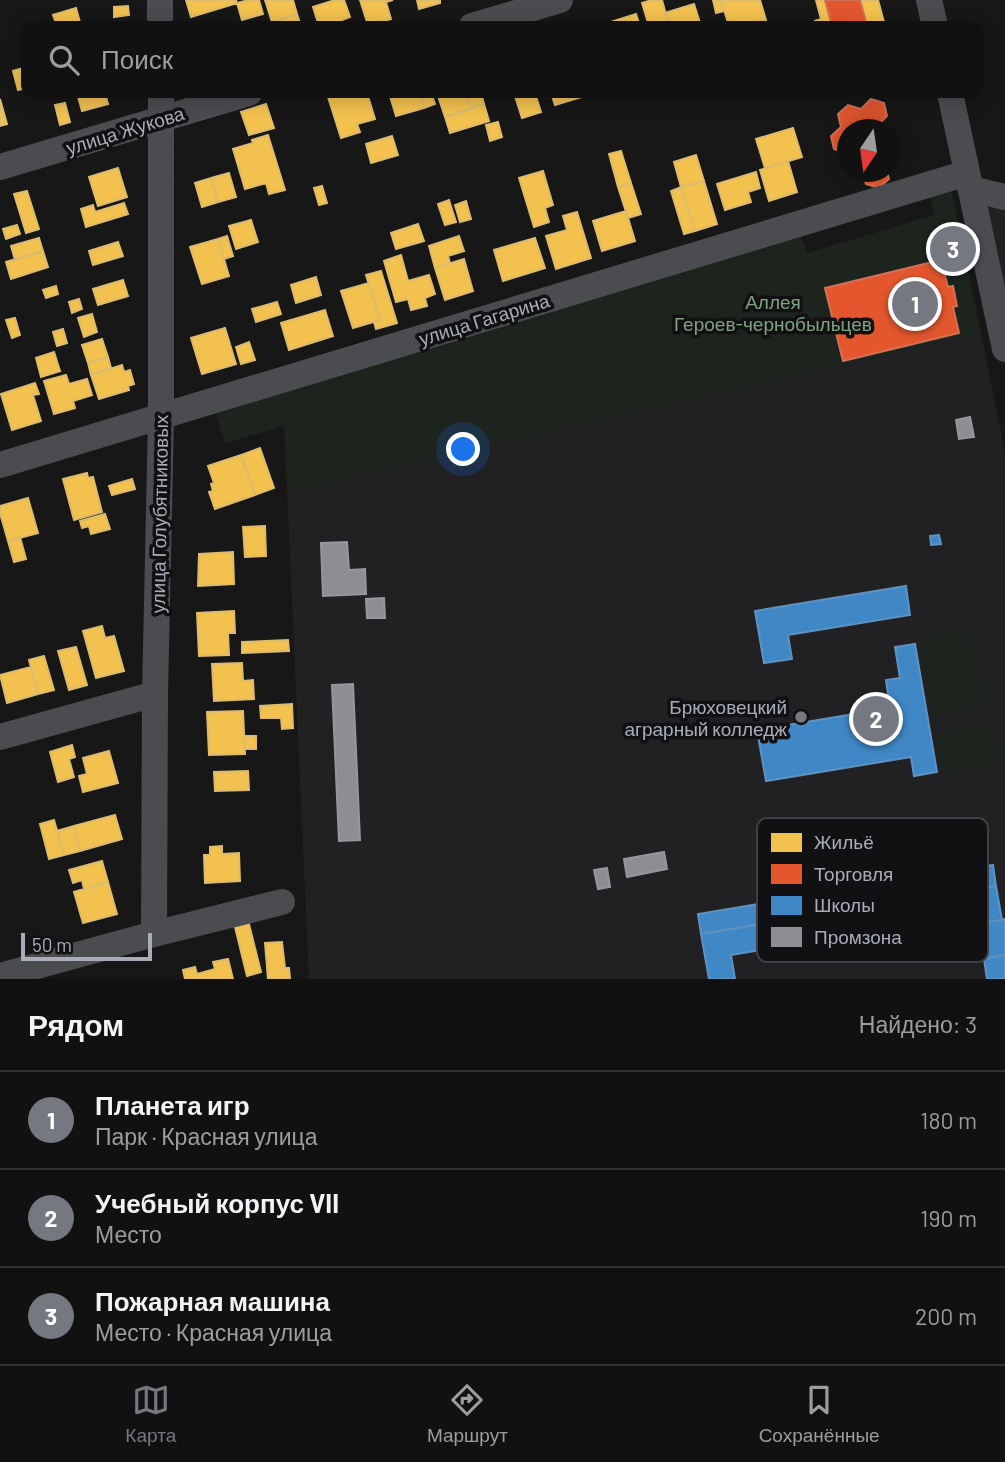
<!DOCTYPE html>
<html lang="ru">
<meta charset="utf-8">
<style>
:root{--surface:#111;--page:#1e1f1f;--text:#f1f3f6;--muted:#9c9d9f;--line:#303131;--accent:#757880}
body{margin:0;font-family:Barlow,sans-serif;background:var(--page);color:var(--text)}
.compass{position:absolute;left:837px;top:119px;width:63px;height:63px;border-radius:50%;background:var(--surface);box-shadow:0 4px 18px #0003;rotate:193deg}
.scale{position:absolute;left:21px;bottom:18px;width:131px;box-sizing:border-box;padding-left:7px;border:4px solid #a8adb8;border-top:0;font-size:19px;line-height:24px;white-space:nowrap;color:#a8adb8;-webkit-text-stroke:5px #111113;paint-order:stroke}
.you{position:absolute;left:464px;top:450px;width:24px;height:24px;margin:-18px;border:5px solid #fff;border-radius:50%;background:#1a73e8;box-shadow:0 0 0 10px #1a73e833}
.badge{display:grid;place-items:center;width:46px;height:46px;border-radius:50%;background:var(--accent);color:#fff;font-size:23px;font-weight:700}
.pin{position:absolute;translate:-50% -50%;border:4px solid #fff;box-shadow:0 2px 7px #0006}
.list{margin:0;padding:0;list-style:none}
h2{display:flex;justify-content:space-between;align-items:center;height:91px;margin:0;padding:0 28px;font-size:30px}
h2 small{font-size:23px;font-weight:400;color:var(--muted)}
.list li{display:grid;grid-template-columns:46px 1fr auto;gap:21px;align-items:center;box-sizing:border-box;height:98px;padding:0 28px;border-top:2px solid var(--line)}
.list b{display:block;font-size:26px;white-space:nowrap}
.list p{margin:0;font-size:23px;white-space:nowrap;color:var(--muted)}
.list em{font-size:23px;font-style:normal;color:var(--muted)}
.icon{flex:none;width:38px;height:38px;fill:none;stroke:currentColor;stroke-width:2;stroke-linecap:round;stroke-linejoin:round}
.map{position:relative;flex:none;width:1005px;height:979px;overflow:hidden}
.search{position:absolute;background:var(--surface);box-shadow:0 4px 18px #0003;left:21px;right:21px;top:21px;height:77px;display:flex;align-items:center;gap:18px;box-sizing:border-box;padding:0 24px;border-radius:14px;color:var(--muted);font-size:26px}
.sheet{height:385px;background:var(--surface)}
nav{display:flex;justify-content:space-around;align-items:center;box-sizing:border-box;height:98px;border-top:2px solid var(--line);background:var(--surface);font-size:19px;color:var(--muted)}
nav a{display:grid;justify-items:center;gap:4px}
nav .on{color:var(--accent)}
.map>svg:first-child{display:block}
.built{fill:#212123}
.green{fill:#1d241e}
.homes{fill:#f2c14e;stroke:#dcbb6e;stroke-width:2}
.shops{fill:#e4572e;stroke:#d27157;stroke-width:2}
.schools{fill:#3f88c5;stroke:#5e93c1;stroke-width:2}
.industry{fill:#8d8d92;stroke:#95979d;stroke-width:2}
.lines{fill:none;stroke-linecap:round;stroke-linejoin:round}
.minor{stroke:#4b4c50;stroke-width:26}
.poi-dot{fill:#757880;stroke:#111113;stroke-width:2.5}
.labels{text-anchor:middle;dominant-baseline:central;stroke-width:7;stroke-linejoin:round;paint-order:stroke}
.street-label{font-size:19px;fill:#a8adb8;stroke:#111113}
.park-label{font-size:19px;fill:#7fa381;stroke:#111113}
.poi-label{font-size:19px;fill:#a8adb8;stroke:#111113;text-anchor:end}
.key{fill:#111113;stroke:#3e4045;stroke-width:2}
.key-label{font-size:19px;fill:#a8adb8}
</style>
<div class="map">
<svg width="1005" height="979" viewBox="0 0 1005 979">
<rect width="100%" height="100%" fill="#171717"/>
<path class="built" d="M977,201L1005,207V327Z
M981,333L1005,453V979H309L287,492Z"/>
<path class="green" d="M951,189L981,333L287,492L284,426L225,443L214,409L800,234L807,253L935,215L930,196Z
M969,629L988,706L932,715L919,637Z
M993,724L1003,763L942,773L935,734Z"/>
<path class="homes" d="M186,0H236L237,3L191,17Z
M249,0H259L263,14L242,20L237,3Z
M265,0H293L297,14L272,22Z
M335,0H344L350,17L342,20L344,26H319L313,7Z
M360,0H393L386,2L391,19L368,25Z
M417,0H440V3L419,9Z
M652,0H662L669,26H649L642,3Z
M713,0H721L724,11L716,13Z
M721,0H760L766,20L744,26H729Z
M816,0H825L832,26H816L815,21L821,19Z
M860,0H878L885,26H867Z
M694,4L701,26H669L665,13Z
M128,6L129,15L114,17V7Z
M76,8L81,26H57L53,15Z
M297,14L301,26H273L272,22Z
M636,14L640,26H612L611,22Z
M26,67V88L18,90L13,71Z
M77,93H105L108,104L82,111Z
M341,93H367L375,119L357,124L360,132L341,138L328,97Z
M389,93H420L424,108L396,116Z
M420,93H431L435,104L424,108Z
M437,93H466L471,109L445,117Z
M466,93H481L484,104L471,109Z
M514,93H535L541,112L522,118Z
M551,93H580L582,97L555,105Z
M0,99L7,124L0,126Z
M65,103L70,122L60,125L55,105Z
M266,104L274,128L249,135L241,112Z
M484,104L489,121L450,133L445,117Z
M498,122L502,137L490,141L486,125Z
M793,128L802,157L765,168L756,139Z
M268,135L285,190L269,194L266,183L245,189L233,149L253,143L252,140Z
M392,136L398,155L371,163L366,144Z
M621,151L631,183L618,187L609,154Z
M696,155L704,181L681,187L674,162Z
M788,161L797,192L769,201L760,170Z
M118,168L127,197L98,206L89,177Z
M543,171L553,205L545,208L549,222L534,227L519,178Z
M756,172L760,188L748,192L751,202L725,210L717,184Z
M229,173L236,197L218,202L211,178Z
M211,178L218,202L202,207L195,183Z
M704,181L717,224L695,231L681,187Z
M631,183L641,214L628,218L618,187Z
M322,186L327,203L319,205L314,188Z
M681,187L695,231L684,234L671,191Z
M27,191L39,229L26,233L14,194Z
M449,200L456,222L445,225L438,204Z
M466,201L471,219L460,222L455,205Z
M124,203L128,214L86,227L81,209L93,205L95,212Z
M626,211L635,241L602,251L593,221Z
M577,212L591,258L556,269L546,236L567,230L563,216Z
M251,220L258,242L236,249L229,226Z
M418,224L424,241L396,249L391,233Z
M17,225L20,234L6,239L3,229Z
M227,236L233,256L224,259L218,239Z
M459,236L464,251L448,256L450,263L435,268L429,246Z
M39,238L43,251L15,260L11,246Z
M535,238L545,268L503,281L494,250Z
M218,239L229,276L202,284L190,247Z
M118,242L123,256L93,265L89,251Z
M43,251L48,267L11,279L6,262Z
M401,255L408,281L429,275L435,294L425,298L427,306L411,310L408,299L396,302L384,261Z
M464,259L473,291L445,300L435,268Z
M381,271L397,323L376,329L374,322L380,320L366,275Z
M316,277L321,295L296,303L291,285Z
M123,280L128,296L98,305L93,289Z
M369,283L380,320L353,328L341,291Z
M56,286L58,294L46,298L43,290Z
M79,299L82,309L72,313L69,302Z
M277,302L281,314L256,322L252,309Z
M325,310L333,336L289,350L281,323Z
M92,314L97,332L84,337L78,318Z
M15,318L20,335L12,338L6,320Z
M225,328L236,364L202,374L191,338Z
M63,329L67,343L57,346L53,332Z
M102,339L108,357L88,363L82,345Z
M249,342L255,360L241,364L236,347Z
M54,352L60,371L41,377L36,358Z
M108,357L111,368L91,375L88,363Z
M122,365L124,372L130,370L134,384L128,386L129,390L99,399L91,375Z
M66,375L69,384L87,379L92,395L73,401L75,408L54,414L44,381Z
M35,383L39,394L33,395L41,421L12,430L1,394Z
M260,448L274,488L255,495L241,455Z
M241,455L255,495L215,509L209,492L213,491L211,484L214,483L208,466Z
M87,473L88,478L93,477L102,512L74,520L63,479Z
M132,479L135,489L112,495L109,486Z
M28,498L38,533L8,541L0,513V506Z
M105,514L110,529L91,534L89,526L82,528L80,521Z
M265,526L266,556L245,557L243,527Z
M20,537L26,559L14,562L8,541Z
M233,552L234,584L198,586L199,554Z
M234,611L235,633H228L229,655L199,656L197,613Z
M102,626L105,638L114,636L124,671L96,678L83,631Z
M288,640L289,651L242,653V642Z
M76,647L87,685L69,690L58,651Z
M44,656L54,690L38,694L29,660Z
M242,663L243,681L253,680L254,699L214,701L212,664Z
M31,667L38,694L7,703L0,675Z
M292,704L293,728L282,729L281,718H261L260,706Z
M243,711L245,754L209,755L207,712Z
M244,736H256V749H245Z
M72,745L75,757L69,759L74,777L58,782L50,752Z
M109,751L118,783L83,792L79,776L87,774L83,758Z
M248,771L249,790L215,791L214,772Z
M115,815L122,839L80,851L74,826Z
M54,820L64,855L49,859L40,824Z
M74,826L80,851L64,855L57,831Z
M222,846V854L239,853L240,881L205,883L204,855H210V847Z
M102,861L108,882L84,889L82,880L73,883L69,870Z
M108,882L117,914L83,923L74,892Z
M249,924L261,972L247,976L235,927Z
M282,942L285,968H289L290,978L268,979L265,943Z
M228,959L233,979H185L183,970L195,967L197,974L215,969L213,962Z"/>
<path class="shops" d="M825,0H860L867,26H832Z
M871,99L884,103L887,116L877,126L878,130H848V157L847,153L834,149L831,136L841,127L838,114L848,105L861,109Z
M890,142L893,143L896,156L890,163Z
M863,172H887L889,179L879,188L866,184Z
M941,260L948,287L953,286L957,306L953,307L959,333L843,361L825,288Z"/>
<path class="schools" d="M939,535L941,544L931,545L930,536Z
M906,586L910,615L788,635L792,659L764,663L755,611Z
M915,644L937,772L914,776L911,757L766,781L757,730L890,708L886,680L900,678L895,647Z
M993,865L996,886L942,895L939,874Z
M909,879L913,899L701,934L698,914Z
M996,886L1002,920L866,942L864,933L731,955L735,979H709L701,934Z
M1005,919V955L984,959L978,924Z
M1005,955V979H987L984,959Z"/>
<path class="industry" d="M970,417L974,437L959,439L956,420Z
M347,542L349,570L365,569L366,594L323,596L321,543Z
M384,598L385,618H367L366,599Z
M353,684L360,840L339,841L332,685Z
M664,852L667,869L627,877L624,859Z
M607,868L610,887L598,889L594,870Z"/>
<g class="lines">
<path class="minor" d="M160,0V26
M929,0L935,26
M472,26L560,0
M950,93L1005,349
M0,167L249,93
M971,189L1005,197
M0,465L967,173
M0,737L155,694
M154,934L155,694L161,417V93
M0,976L154,934L282,902"/>
</g>
<circle class="poi-dot" cx="801" cy="717" r="7"/>
<g class="labels">
<g class="street-label">
<text transform="translate(125 130) rotate(-17)">улица Жукова</text>
<text transform="translate(484 319) rotate(-17)">улица Гагарина</text>
<text transform="translate(159 514) rotate(-89)">улица Голубятниковых</text>
</g>
<g class="park-label">
<text x="773" y="301">Аллея<tspan x="773" dy="22">Героев-чернобыльцев</tspan></text>
</g>
<g class="poi-label">
<text x="787" y="706">Брюховецкий<tspan x="787" dy="22">аграрный колледж</tspan></text>
</g>
</g>
<rect x="757" y="818" width="231" height="144" rx="10" class="key"/>
<rect x="771" y="833" width="31" height="19" fill="#f2c14e"/>
<rect x="771" y="864" width="31" height="20" fill="#e4572e"/>
<rect x="771" y="896" width="31" height="19" fill="#3f88c5"/>
<rect x="771" y="927" width="31" height="20" fill="#8d8d92"/>
<g class="key-label">
<text x="814" y="849">Жильё</text>
<text x="814" y="881">Торговля</text>
<text x="814" y="912">Школы</text>
<text x="814" y="944">Промзона</text>
</g>
</svg>
<svg class="compass" viewBox="-18 -18 36 36"><path d="M0-13l5 13h-10z" fill="#e53935"/><path d="M0 13l5-13h-10z" fill="#9c9d9f"/></svg>
<div class="scale">50 m</div>
<div class="you"></div>
<div class="pin badge" style="left:915px;top:304px">1</div>
<div class="pin badge" style="left:876px;top:719px">2</div>
<div class="pin badge" style="left:953px;top:249px">3</div>
<div class="search"><svg class="icon" aria-label="search" viewBox="0 0 24 24"><circle cx="10" cy="10" r="6"/><path d="M15 15l6 6"/></svg>Поиск</div>
</div>
<section class="sheet">
<h2>Рядом<small>Найдено: 3</small></h2>
<ul class="list">
<li><span class="badge">1</span><div><b>Планета игр</b><p>Парк · Красная улица</p></div><em>180 m</em></li>
<li><span class="badge">2</span><div><b>Учебный корпус VII</b><p>Место</p></div><em>190 m</em></li>
<li><span class="badge">3</span><div><b>Пожарная машина</b><p>Место · Красная улица</p></div><em>200 m</em></li>
</ul>
</section>
<nav>
<a class="on"><svg class="icon" aria-label="map" viewBox="0 0 24 24"><path d="M3 6l6-2 6 2 6-2v14l-6 2-6-2-6 2zM9 4v14M15 6v14"/></svg>Карта</a>
<a><svg class="icon" aria-label="directions" viewBox="0 0 24 24"><path d="M12 3l9 9-9 9-9-9zM9 14v-3h6M13 9l2 2-2 2"/></svg>Маршрут</a>
<a><svg class="icon" aria-label="saved" viewBox="0 0 24 24"><path d="M7 4h10v16l-5-4-5 4z"/></svg>Сохранённые</a>
</nav>
